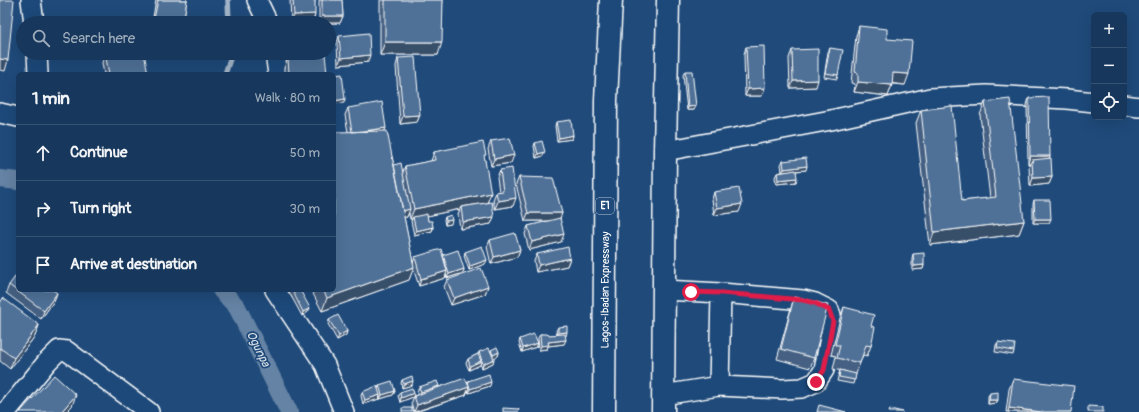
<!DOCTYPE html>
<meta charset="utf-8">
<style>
:root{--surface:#17385c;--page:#244365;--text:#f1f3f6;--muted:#9eacbb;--line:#365272}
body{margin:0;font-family:Pangolin,sans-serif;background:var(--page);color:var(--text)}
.controls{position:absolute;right:12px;top:12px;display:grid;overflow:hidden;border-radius:6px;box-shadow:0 4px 16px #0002}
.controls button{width:36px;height:36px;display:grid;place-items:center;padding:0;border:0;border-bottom:1px solid var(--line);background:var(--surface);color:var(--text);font:20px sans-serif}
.stop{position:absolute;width:12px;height:12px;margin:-9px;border:3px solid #e11d48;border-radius:50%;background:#fff}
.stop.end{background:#e11d48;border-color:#fff;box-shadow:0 1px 4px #0008}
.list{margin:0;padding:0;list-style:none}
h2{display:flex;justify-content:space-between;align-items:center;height:52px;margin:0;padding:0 16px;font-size:17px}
h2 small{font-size:13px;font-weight:400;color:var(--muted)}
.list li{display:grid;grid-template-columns:26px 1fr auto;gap:12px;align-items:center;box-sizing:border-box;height:56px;padding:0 16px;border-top:1px solid var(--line)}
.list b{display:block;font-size:15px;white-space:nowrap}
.list em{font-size:13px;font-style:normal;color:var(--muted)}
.icon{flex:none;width:22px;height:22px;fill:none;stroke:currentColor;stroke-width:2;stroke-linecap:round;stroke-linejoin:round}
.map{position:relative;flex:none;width:1139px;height:412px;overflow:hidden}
.search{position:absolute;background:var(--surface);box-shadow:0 4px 16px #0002;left:16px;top:16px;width:320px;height:44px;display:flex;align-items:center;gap:10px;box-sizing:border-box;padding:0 14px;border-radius:22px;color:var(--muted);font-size:15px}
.panel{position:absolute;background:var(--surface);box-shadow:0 4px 16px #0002;left:16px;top:72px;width:320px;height:220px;border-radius:6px}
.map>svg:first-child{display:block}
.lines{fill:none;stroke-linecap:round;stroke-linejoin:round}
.stream{stroke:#a3b5c8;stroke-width:5.5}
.canal{stroke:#6583a4;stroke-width:18}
.minor-casing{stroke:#fff;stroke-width:22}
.highway-casing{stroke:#fff;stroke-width:25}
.minor{stroke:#1f4a7a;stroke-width:19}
.highway{stroke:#1f4a7a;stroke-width:22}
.wall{fill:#456182;stroke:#fff}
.shaded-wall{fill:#384f6a;stroke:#fff}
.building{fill:#507197;stroke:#fff}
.route{stroke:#e11d48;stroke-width:5}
.labels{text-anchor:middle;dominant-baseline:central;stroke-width:3.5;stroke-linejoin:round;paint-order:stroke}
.shield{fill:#1f4a7a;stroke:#bcc9d7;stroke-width:1}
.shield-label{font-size:10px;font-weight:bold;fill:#fff}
.street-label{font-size:11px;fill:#fff;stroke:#1f4a7a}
.water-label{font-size:12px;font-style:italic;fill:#d8e0e8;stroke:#1f4a7a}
</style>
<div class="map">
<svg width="1139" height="412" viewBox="0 0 1139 412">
<rect width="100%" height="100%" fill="#1f4a7a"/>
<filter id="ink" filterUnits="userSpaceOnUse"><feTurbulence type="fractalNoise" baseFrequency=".025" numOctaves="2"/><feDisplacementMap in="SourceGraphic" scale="8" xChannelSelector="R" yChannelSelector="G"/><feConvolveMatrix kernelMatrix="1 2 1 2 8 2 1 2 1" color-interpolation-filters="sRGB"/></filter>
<g filter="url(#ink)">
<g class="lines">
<path class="stream" d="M228,0L229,23
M225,74L230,59V53"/>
<path class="canal" d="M0,179L18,181
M221,290L237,307L289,412"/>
<g class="minor-casing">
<path id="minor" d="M31,0L34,23
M257,0L268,23
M37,53L38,74
M275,53L278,74
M1124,105L1139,107
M0,113L18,117
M665,151L831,120L930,98L986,95L1067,99L1094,102
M275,290L325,365L344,412
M719,386L721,293
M663,395L719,386L782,389L802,388L816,382L824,370L833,321L829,310L815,303L803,300L721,293L664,290
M6,412L47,362L59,350L67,351L149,412"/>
</g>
<g class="highway-casing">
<g id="highway">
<path id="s1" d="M604,412L606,100L611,0"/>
<path d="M663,412L665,151L668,0"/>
</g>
</g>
<use href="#minor" class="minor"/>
<use href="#highway" class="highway"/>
</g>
<path class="wall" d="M156,0H187L183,23H152Z
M290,0H315L313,22L291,23Z
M319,0H342L343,16L340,23H319Z
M380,0H443L438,55H380Z
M859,26L905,85L892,84L888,96L854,92L855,84L851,83L856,36Z
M339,36L368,62L338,65L337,43Z
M746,47L762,96H745L744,54Z
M830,48L838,75L837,79L824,77L828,52Z
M792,50L816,87L790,88L789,58Z
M105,53L148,74H104L102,63Z
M288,58L327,74H284V68Z
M398,58L420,115L417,122L400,124L396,66Z
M685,71L694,110H687L683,75Z
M1029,98L1050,156L1049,158L1052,177L1049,184L1030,186L1029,167L1030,164H1028L1027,105Z
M985,102L1024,221L1019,234L930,245L916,123L921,110L962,201L990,198L980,115Z
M348,108L385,131L394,165L403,172L405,166L431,161L434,152L485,159L488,202L491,224L460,229L458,214L460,209L427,216L428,221L433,227L432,231L414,235L411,221L412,219H410L409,213L407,217H404L413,263L415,257L443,255L464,269L463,273L447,278L446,274L445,278L419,286L413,268L409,280L322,311L311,290H334L348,132L345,115Z
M556,122L573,135L572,139L557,141L555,126Z
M491,141L511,163L491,166L488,149Z
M535,143L543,156L536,158L534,146Z
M783,161L806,170L796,171V182L776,184L775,177L777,173L782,172L781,164Z
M500,170L513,206L495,209L493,200L496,192H499L497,177Z
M519,177L562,213L560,218L561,242L529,250L525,234L528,226L550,221H525L516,184Z
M714,192L739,212L714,215L712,199Z
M1034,200L1049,223H1033V204Z
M445,217L451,224L445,225L444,220Z
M490,240L520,250L517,257L491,264L487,247Z
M465,252L485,264L469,270L464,256Z
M537,254L570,258L567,266L536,272L534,261Z
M913,254L924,265L923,269L912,270V258Z
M447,280L488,286L485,294L451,305L444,287Z
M9,285L57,293L54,301L41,319L6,293Z
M288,290H300L308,312L302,316Z
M794,297L814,358L810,368L777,359L791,308Z
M0,303L39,325L35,336L10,369L0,361Z
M844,307L871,326V346L867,356L863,355L856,374L853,384L837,381L840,370L847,372L833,369L836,356L831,355L840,318Z
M329,320L347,331L346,335L337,340L328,324Z
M558,327L566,336H565L564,344L548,346L547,349L539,350L538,338L540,334L548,335H557L556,331Z
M520,339L538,343L536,347L522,352L519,343Z
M998,342L1014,351L1013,355L995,352L996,345Z
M491,350L499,352L498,356L493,358V363L482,368L480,364V365L469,370L466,363L468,359L478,354L479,352H491Z
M1013,379L1071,412H1006L1009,389Z
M402,380L412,385L402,388L401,383Z
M468,381L490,386L469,393L468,390L466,395L416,412H414L411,404L414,396L419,394L417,391L419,387H438L467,382Z
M379,385L395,391L393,395L380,399V396L379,399L363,404L361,396L362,392L378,389Z
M400,392L413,397L400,402L398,396Z
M990,393L998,400L996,403L988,404V396Z"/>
<path class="shaded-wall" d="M315,14L313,22L291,23L294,15Z
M322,16H343L340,23H319Z
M385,42H442L438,55H380Z
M370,55L368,62L338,65L341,58Z
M0,59L8,60L5,71L0,70Z
M893,73L909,74L905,85L889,83Z
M818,80L816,87L790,88L793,81Z
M858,82L892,85L888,96L854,92Z
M765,88L762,96H745L748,89Z
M345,99L344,103L334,104V101Z
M696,106L694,110H687L688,107Z
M420,115L417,122L400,124L403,116Z
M386,128L383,135L352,133Z
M573,135L572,139L557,141L559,138Z
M545,152L543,156L536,158L538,154Z
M514,155L511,163L491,166L494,159Z
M1030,156H1050L1047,163L1032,160L1030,164H1028Z
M807,166L806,170L782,172L784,169Z
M1052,177L1049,184L1030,186L1033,178Z
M797,178L796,182L776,184L778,180Z
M491,193L487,203L461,207L460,209L413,219V217L412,219H410L414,209Z
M516,198L513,206L495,209L498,201Z
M742,204L739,212L714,215L717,208Z
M410,209L407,217L398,218L401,211Z
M528,213H562L559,221H525Z
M494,217L491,224L460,229L463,222Z
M1035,219H1051L1049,223H1033Z
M452,220L451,224L445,225L446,221Z
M1024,221L1019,234L930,245L934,232Z
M433,227L432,231L414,235L416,231Z
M564,234L561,242L529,250L532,242Z
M520,250L517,257L491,264L494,257Z
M570,258L567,266L536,272L539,265Z
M487,260L485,264L469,270L470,266Z
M924,265L923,269L912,270L914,266Z
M414,267L409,280L322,311L327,298Z
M464,269L463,273L447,278L449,274Z
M447,271L445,278L419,286L421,279Z
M488,286L485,294L451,305L454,298Z
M57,293L54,301L41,319L44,311Z
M310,308L308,312L302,316L303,312Z
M39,325L35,336L10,369L14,358Z
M347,331L346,335L337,340L339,336Z
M567,332L566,336L557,337L558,333Z
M566,340L564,344L548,346L547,349L539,350L541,346L548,342Z
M538,343L536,347L522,352L523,348Z
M499,352L498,356L492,359L493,355Z
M494,359L493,363L482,368L483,364Z
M481,361L480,365L469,370L470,366Z
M413,381L412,385L402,388L404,384Z
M491,382L490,386L469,393L470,389Z
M439,386L437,390L419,395L421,392Z
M469,387L466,395L414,412L417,405Z
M395,391L393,395L380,399L382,395Z
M414,393L413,397L400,402L401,398Z
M76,395L72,406L66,412H61Z
M380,395L379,399L363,404L365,400Z
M989,400H998L996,403L988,404Z
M1009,408L1042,412H1008Z"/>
<path class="building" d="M0,0H14L8,60L0,59Z
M158,0H187L183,23H178L154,19Z
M293,0H315V14L294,15Z
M322,0H342L343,16H322Z
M385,0H443L442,42H385Z
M859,26L887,29V39L912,41L909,74L893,73L892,85L858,82V73L855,72Z
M369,33L370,55L341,58L339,36Z
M764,46L765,88L748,89L746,47Z
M830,48L843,50L838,75L825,73Z
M818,49V80L793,81L792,50Z
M105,53H144L148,74H109Z
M325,54L327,74H289L288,58Z
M415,57L420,115L403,116L398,58Z
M685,71H692L696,106L688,107Z
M342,74L345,99L334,101V75Z
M1049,97L1050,156H1030L1029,98Z
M1010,99L1024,221L934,232L921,110L952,106L962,201L996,197L985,102Z
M382,102L386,128L363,131L352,132L348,108Z
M571,120L573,135L559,138L556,122Z
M387,131L414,267L327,298L323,290H334V132Z
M510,138L514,155L494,159L491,141Z
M542,141L545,152L538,154L535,143Z
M483,142L486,155H484L491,193L414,209L405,166L435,160L434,152Z
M806,158L807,166L784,169L783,161Z
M1051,158L1052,177L1033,178L1032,160Z
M401,163L410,209L403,211L394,165Z
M512,168L516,198L498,201L496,192L503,191L500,170Z
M796,170L797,178L778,180L777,173Z
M519,177L553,178L562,213H528Z
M739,188L742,204L717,208L714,192Z
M1034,200H1050L1051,219H1035Z
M492,202L494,217L463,222L461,207Z
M427,214L428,221H432L433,227L416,231L413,217Z
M451,215L452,220L446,221L445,217Z
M560,218L564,234L532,242L528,226Z
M515,233L520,250L494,257L490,240Z
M482,246L487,260L470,266L465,252Z
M568,247L570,258L539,265L537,254Z
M441,249L447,271L421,279L415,257Z
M458,250L464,269L449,274L443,255Z
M924,253V265L914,266L913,254Z
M481,268L488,286L454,298L447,280Z
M18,273V290H53L57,293L44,311L9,285Z
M292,290H300L310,308L303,312Z
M794,297L828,305L814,358L781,349Z
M3,298L39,325L14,358L0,348V303Z
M844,307L874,315L871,326L875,327L871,346L866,345L860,363L837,358L840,345H835Z
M338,315L347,331L339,336L329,320Z
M567,326V332L558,333V327Z
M534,334L538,343L523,348L520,339Z
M540,334H547L548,335L565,334L566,340L548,342L549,345L541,346Z
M998,342L1015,344L1014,351L997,348Z
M497,347L499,352L493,355L491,350Z
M489,348L494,359L483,364L479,352Z
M478,354L481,361L470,366L468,359Z
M840,370L856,374L855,380L839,377Z
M489,374L491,382L470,389L468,381Z
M54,375L76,395L61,412H20Z
M412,376L413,381L404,384L402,380Z
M465,378L469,387L417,405L414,396Z
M1013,379L1074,386L1071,412H1042L1009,408Z
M392,381L395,391L382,395L379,385Z
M437,381L439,386L421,392L419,387Z
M377,386L380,395L365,400L362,392Z
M412,388L414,393L401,398L400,392Z
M998,392V400H989L990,393Z
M819,405L846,412H817Z
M1088,406L1103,407V412H1088Z
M402,408H412V412H402Z
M503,408L519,409L518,412H503Z
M890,409L903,412H889Z"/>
</g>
<g class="lines" filter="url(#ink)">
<path class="route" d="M691,292L721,293L803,300L815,303L829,310L833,321L824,370L816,382"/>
</g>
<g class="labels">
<rect class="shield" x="596" y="198" width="18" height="16" rx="3"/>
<g class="shield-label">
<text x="605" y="206">E1</text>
</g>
<g class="street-label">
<text stroke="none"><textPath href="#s1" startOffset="122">Lagos-Ibadan Expressway</textPath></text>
</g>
<g class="water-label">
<text transform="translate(258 349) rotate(64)">Ogunpa</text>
</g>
</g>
</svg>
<div class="controls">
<button>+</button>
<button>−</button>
<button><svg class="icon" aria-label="locate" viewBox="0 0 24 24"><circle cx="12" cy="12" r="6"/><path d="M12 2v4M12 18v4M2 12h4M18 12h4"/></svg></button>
</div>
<div class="stop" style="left:691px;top:292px"></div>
<div class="stop end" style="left:816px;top:382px"></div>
<div class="search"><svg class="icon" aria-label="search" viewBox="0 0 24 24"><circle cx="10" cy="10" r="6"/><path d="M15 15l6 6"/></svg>Search here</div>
<section class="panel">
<h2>1 min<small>Walk · 80 m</small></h2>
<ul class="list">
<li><svg class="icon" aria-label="ahead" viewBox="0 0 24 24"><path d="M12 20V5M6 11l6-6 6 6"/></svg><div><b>Continue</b></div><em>50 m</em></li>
<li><svg class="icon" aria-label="right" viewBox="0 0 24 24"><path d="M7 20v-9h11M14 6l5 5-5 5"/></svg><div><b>Turn right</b></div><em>30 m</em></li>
<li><svg class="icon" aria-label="arrive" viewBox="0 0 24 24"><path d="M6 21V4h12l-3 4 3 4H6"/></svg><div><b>Arrive at destination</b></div></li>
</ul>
</section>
</div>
